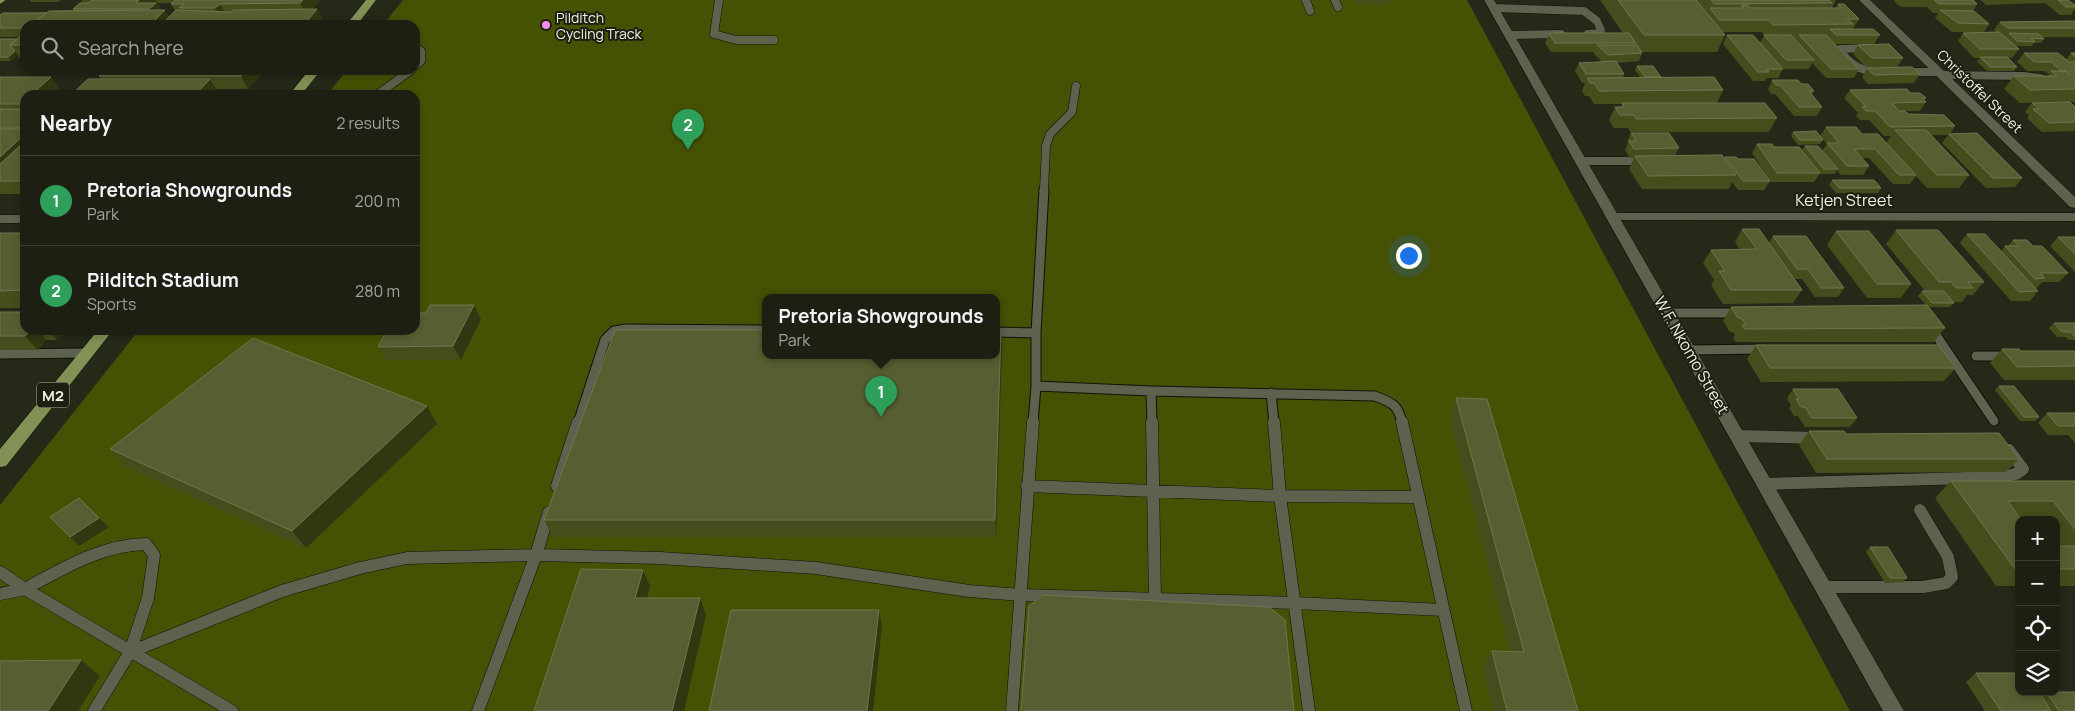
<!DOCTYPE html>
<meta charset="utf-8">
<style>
:root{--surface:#1c1f12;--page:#292c20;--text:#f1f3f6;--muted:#a0a29f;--line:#3a3d32;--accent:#f589ef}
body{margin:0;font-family:Manrope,sans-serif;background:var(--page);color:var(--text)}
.controls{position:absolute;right:15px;bottom:15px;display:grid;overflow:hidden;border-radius:10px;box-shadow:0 2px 8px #0003}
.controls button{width:45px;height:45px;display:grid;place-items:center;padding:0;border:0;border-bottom:1px solid var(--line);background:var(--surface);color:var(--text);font:25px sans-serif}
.you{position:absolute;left:1408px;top:255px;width:18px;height:18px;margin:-12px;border:4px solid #fff;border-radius:50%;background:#1a73e8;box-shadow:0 0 0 8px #1a73e833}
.badge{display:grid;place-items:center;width:32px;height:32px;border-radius:50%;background:var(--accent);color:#fff;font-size:16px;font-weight:700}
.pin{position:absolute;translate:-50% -41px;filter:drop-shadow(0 1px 2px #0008)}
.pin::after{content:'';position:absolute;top:26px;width:18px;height:15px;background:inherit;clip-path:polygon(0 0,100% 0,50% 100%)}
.popup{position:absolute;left:762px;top:294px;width:238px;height:65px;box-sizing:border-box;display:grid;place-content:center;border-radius:10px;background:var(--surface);filter:drop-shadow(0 1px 4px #0005);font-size:16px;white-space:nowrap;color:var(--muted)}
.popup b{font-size:19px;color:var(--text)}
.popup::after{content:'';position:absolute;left:50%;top:100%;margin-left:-10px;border:10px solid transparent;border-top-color:var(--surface)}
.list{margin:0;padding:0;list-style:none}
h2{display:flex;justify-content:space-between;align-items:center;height:65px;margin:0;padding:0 20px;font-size:21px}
h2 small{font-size:16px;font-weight:400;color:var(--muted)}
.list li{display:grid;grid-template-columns:32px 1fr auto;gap:15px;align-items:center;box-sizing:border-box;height:90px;padding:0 20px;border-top:1px solid var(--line)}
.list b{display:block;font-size:19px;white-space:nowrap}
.list p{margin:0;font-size:16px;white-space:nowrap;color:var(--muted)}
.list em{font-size:16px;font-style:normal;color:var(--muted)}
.icon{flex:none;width:28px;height:28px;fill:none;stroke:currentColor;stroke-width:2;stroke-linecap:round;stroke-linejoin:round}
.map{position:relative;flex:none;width:2075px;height:711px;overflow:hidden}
.search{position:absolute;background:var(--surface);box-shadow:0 2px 8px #0003;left:20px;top:20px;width:400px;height:55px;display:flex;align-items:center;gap:12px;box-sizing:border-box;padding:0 18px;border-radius:15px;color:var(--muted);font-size:19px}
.panel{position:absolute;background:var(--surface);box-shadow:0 2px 8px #0003;left:20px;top:90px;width:400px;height:245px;border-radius:15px}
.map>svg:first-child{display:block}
.green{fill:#465203;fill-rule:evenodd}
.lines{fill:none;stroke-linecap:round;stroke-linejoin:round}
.service-far2-casing{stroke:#0f1204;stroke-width:9}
.service-far1-casing{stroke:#0f1204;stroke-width:11}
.service-casing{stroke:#0f1204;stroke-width:13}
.minor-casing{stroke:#0f1204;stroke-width:1}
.secondary-casing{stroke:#0f1204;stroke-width:1}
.primary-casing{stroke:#0f1204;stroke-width:1}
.service-far2{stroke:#5d624f;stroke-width:8}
.service-far1{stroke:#5d624f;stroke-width:9}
.service{stroke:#5d624f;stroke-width:12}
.minor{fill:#5d624f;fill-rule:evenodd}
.secondary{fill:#5d624f;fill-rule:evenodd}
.primary{fill:#839056;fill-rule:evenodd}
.wall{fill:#454d1c;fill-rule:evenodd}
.shaded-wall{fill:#303711}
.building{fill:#575f32;stroke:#6f764e}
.poi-dot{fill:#f589ef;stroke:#1c200f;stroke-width:2}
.labels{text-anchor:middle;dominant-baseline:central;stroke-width:4;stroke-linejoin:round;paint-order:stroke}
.far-poi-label{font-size:14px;fill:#eff2e7;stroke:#1c200f;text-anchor:start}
.far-street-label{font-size:14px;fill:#eff2e7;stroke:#1c200f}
.shield{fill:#1c200f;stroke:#b0b3a6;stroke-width:1}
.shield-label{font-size:15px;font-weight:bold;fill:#eff2e7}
.street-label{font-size:16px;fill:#eff2e7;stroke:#1c200f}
</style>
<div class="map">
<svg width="2075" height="711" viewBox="0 0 2075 711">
<rect width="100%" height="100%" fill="#252918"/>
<path class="green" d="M403,0H1467L1850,711H0V505L139,330H415V95H327L347,70H415V25H383ZM766,298H996V356H766Z"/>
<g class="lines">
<g class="service-far2-casing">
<path id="service-far2" d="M719,0L714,34L736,40H774
M1306,0L1310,11
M1335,0L1338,7
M1494,8L1584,11L1597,21L1601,30L1600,33L1588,34
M1509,35L1561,34
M415,47L421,51V61L415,66
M1869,48L1840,49C1848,64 1860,71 1877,72
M1904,72H1938
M1942,75L2024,76L2040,78
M377,95L411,70
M1581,161H1645
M1044,190L1046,146L1050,134L1072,112L1076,86"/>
</g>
<g class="service-far1-casing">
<path id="service-far1" d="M1044,189L1036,333V386L1151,391L1375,396C1392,403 1398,404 1402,423
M1668,313H1740
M1930,326L1994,421
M996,332L1036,333
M1689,350L1765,349
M0,354L87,353
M1976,356H2009
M1151,391L1152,423
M1271,393L1274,423
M578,423L605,340L614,331L626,329L766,330
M1033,423L1036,386"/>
</g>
<g class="service-casing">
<path id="service" d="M1152,422L1155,600
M1274,422L1280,496L1309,711
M1402,422L1466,711
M1738,436L1817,438
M1765,484L2002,477L2016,474L2023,469L2009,450
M557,486L578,422
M1027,486L1280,496L1419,497
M0,572L25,589C64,568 101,545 146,544L154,555L148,598L130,652L94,711
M1824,587H1923L1946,583L1952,577L1948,557L1920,510
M0,594L25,589L232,711
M130,652L282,591L360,568L407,558L536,555L660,558L816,568L969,591L1020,595L1295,603L1443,610
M478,711L536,555L549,512
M1012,711L1033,422"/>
</g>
<g class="minor-casing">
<path id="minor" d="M1859,0H1870L2075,197V208L2070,207Z
M1613,213H2075V221L1608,220L1606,217Z
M0,215H25V223H0Z"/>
</g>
<g class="secondary-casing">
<path id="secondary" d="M1484,0H1494L1904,711H1883Z"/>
</g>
<g class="primary-casing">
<path id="primary" d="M0,0H6L0,4Z
M366,0H376L357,25H346Z
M309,70H321L301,95H289Z
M98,330H113L6,466L0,467V449Z"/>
</g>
<use href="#service-far2" class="service-far2"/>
<use href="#service-far1" class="service-far1"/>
<use href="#service" class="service"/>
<use href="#minor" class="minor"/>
<use href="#secondary" class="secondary"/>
<use href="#primary" class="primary"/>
</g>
<path class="wall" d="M30,0H61L58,2H31Z
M81,0H318L319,2L312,9H317L324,22L321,25H25V58H19L18,55L11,61H0V39H17L20,37H0V15L74,10L73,9L83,3ZM157,3H172L171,4L175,11L169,17L165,10H161Z
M1355,0H1390L1389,4H1357Z
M1600,0H1836L1832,8H1836L1838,4L1859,19L1853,29L1880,35L1874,44H1835L1859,69L1854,78H1826L1812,63L1809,69H1783L1778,78H1766L1765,81H1753L1723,44L1727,35L1760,43L1764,35L1762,32H1723L1725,35L1717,52H1642V53L1639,61L1617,63L1624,74L1623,78L1640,77L1635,70L1637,66L1661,77L1723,90L1717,103H1660L1777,118L1769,132H1630L1628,128H1614L1609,120L1615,107H1621L1622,104H1594L1589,96H1585L1582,91L1585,83H1582L1575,71L1579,63L1602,62L1594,54V52H1551L1545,43L1549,34L1623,33Z
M1895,0H1973L1977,4L1973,11L1989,24L1984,32H1996L1994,30L2000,22L2075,21V37H2042L2044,39L2041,43H2034L2032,46H2015L2019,49L2012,58H2007L2017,67L2014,71H1987L1977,62L1980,58H1974L1958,41L1963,33L1972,32H1952L1935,18L1938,13H1933L1927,7H1901L1894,1Z
M1980,0H2068L2075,5V9L2071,15H2060L2045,3L1986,5Z
M1858,45L1903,58L1897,67H1866L1853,54Z
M2024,53L2066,60L2071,53H2075V102L2020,103L2004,89L2014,76H2048L2049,74L2044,71H2027L2017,62Z
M1867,68L1920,74L1914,83L1868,84L1862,77Z
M265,70L248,89H216L101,79L99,76Z
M0,77H51L60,90L25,95V194H0Z
M1772,80L1801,84L1814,91L1812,95L1822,107L1817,116H1794L1775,94H1771L1768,89Z
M1850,90L1910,93L1926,98L1924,101L1926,102L1920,111H1905L1908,114L1955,126L1950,134L2022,178L2015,187L1986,188L1942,143L1948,135H1931L1969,175L1959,188H1927L1916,176L1910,184H1893L1869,158H1862L1869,166L1863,175H1841L1837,170L1835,174H1821L1802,150L1805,146L1822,151L1827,144L1820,136L1826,127L1862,134L1886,143L1891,136H1884L1869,120H1860L1856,116L1858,113L1844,98Z
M2032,103L2075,107V131L2042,132L2027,118L2029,115L2025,112Z
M1793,132L1823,140L1820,144L1798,145L1791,136Z
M1631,133L1679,148L1675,155L1724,159L1725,157L1738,159L1770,181L1764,190H1738L1732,182L1729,189H1642L1629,169L1634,158H1630L1625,150L1628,143L1627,142Z
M1757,144L1774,147L1820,173L1814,182H1771L1752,153Z
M1832,180L1881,188L1878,193H1836L1829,185Z
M1742,229L1769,243L1773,236L1844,288L1838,297H1815L1802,279H1794L1802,290L1793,303L1723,304L1711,285L1714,280L1703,263L1711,250H1740L1735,242Z
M1896,230L1984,282L1973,295H1967L1962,302H1953L1954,303L1950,307H1929L1945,328L1934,342H1736L1733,338L1735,335L1734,333L1729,331L1723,321L1731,307L1926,305L1918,296L1922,291H1925L1886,244Z
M1836,231L1911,284L1901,298H1867L1827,245Z
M0,233H25V308H0Z
M1967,234L2001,251L2005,246H2008L2013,240L2033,246L2068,273L2059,282H2042L2037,288H2035L2038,291L2030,301H2011L1960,243Z
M2058,237H2075V272L2050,246Z
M0,312L25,330H65L57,340H46L38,350H0Z
M481,319L461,360H386L378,347Z
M2054,323H2075V340H2069L2066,337H2057L2049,328Z
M1756,345L1956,368L1944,381L1761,382L1747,359Z
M1002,347L996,537H553L544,520Z
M2002,349L2021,351H2075V380H2004L1990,363Z
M1999,386L2039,417L2035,421H2020L1995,390Z
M1793,389L1857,418L1850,427H1805L1798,416H1794L1789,408L1791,406L1787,398Z
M1456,398L1578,711H1493L1483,666L1492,651H1510L1449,415Z
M427,406L437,424L306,548L126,467L110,449Z
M2047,413H2075V443L2068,435H2048L2038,423Z
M1809,431L1846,434L2019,459L2006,472L1816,473L1799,445Z
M1951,481H2075V586H2056V520H2036L2035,518H2020L2019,520V586H1996L1935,498Z
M1870,547L1907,578L1903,582L1885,583L1866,552Z
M1976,673L2041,695L2045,692H2056L2075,711H1985L1966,682Z"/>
<path class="shaded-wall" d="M139,0H156L163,13L165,10L173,23L171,25H150L156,19L149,9L136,3Z
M303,0H318L319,2L306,16L300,3Z
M220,4L227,16L223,20L215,8Z
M317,9L324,22L321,25H304Z
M15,51L18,55L11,61L8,57Z
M246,70H265L248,89L241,76Z
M51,77L60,90L55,95H31Z
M210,79L220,95H195Z
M25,101V108L22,104Z
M25,134V157L0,181V157Z
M474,305L481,319L461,360L453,346Z
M31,330H38L46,340L38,350L25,336Z
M49,330H65L57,340Z
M1001,330L1002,347L996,537L995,520Z
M427,406L437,424L306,548L292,531Z
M99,518L109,527L79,546L70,537Z
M643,570L650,586L643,615L635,598Z
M700,598L706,615L684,711H672Z
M879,610L882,626L873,711H867Z
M81,660L100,676L78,711H48Z"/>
<path class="building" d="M92,0H139L136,3H156L149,9H73L80,3H89Z
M175,0H303L300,3L220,4L215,8H179L184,4H171Z
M1618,0H1696L1725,35H1644Z
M1711,0H1829L1832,3L1714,4Z
M1934,0H1973L1977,4H1939Z
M2058,0H2068L2075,5V7H2066Z
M1838,4H1844L1859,19H1847L1853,24L1773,25L1769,20H1719L1710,8H1744L1741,5H1748L1750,8H1841Z
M317,9L304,25H161L176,10L231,12L233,10Z
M165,10L150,25H31L49,11Z
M1940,10L1974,11L1989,24L1958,23Z
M3,13H46L31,25H25V28H0V15Z
M2075,21V28H2008L2000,22Z
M1830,29H1873L1880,35H1836Z
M25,32V45H10Z
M1999,32L2019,49H1980L1963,33Z
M1554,33H1629L1636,43H1555L1549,34Z
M2009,33L2039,34L2044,39L2031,38L2035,42L2017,41Z
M1727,35H1753L1783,69H1767L1769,72H1758Z
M1764,35H1791L1814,60H1786Z
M1799,35H1826L1859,69H1831Z
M0,39H17L10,45L15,51L8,57H0Z
M1889,44L1903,58H1872L1858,45Z
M1597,45H1637L1642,53L1608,55Z
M2024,53H2058L2069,62H2075V72H2067L2065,71H2061L2051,62H2034Z
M2071,53H2075V57Z
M1980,57H2007L2017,67H1990Z
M1616,61L1624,74H1586L1579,63Z
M1637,66H1653L1661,77H1645Z
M1912,67L1920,74L1874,75L1867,68Z
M105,70H246L241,76H99Z
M2051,71H2065L2068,74H2075V89L2030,90L2014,76H2057Z
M0,77H51L31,95H25V101L22,104H0Z
M1714,77L1723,90L1599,91L1594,83H1590L1587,78Z
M88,79H210L195,95H71Z
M1772,80H1798L1801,84H1808L1814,91H1809L1822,107H1799L1780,85H1776Z
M1907,89L1910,93H1920L1926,98H1922L1926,102L1892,103L1899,111H1905L1908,114L1944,115L1955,126L1890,127L1875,111H1866L1862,107H1866L1850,90Z
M2070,102L2075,107V122L2049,123L2033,109H2039L2032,103Z
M1622,103H1765L1777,118L1636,119L1634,115H1620L1615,107H1624Z
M0,109H25V128H0Z
M1826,127H1856L1862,134H1878L1916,175H1899L1875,149H1854L1869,166H1847L1827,143H1839Z
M0,129H25V134L0,157Z
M1895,130H1926L1969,175H1937Z
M1816,131L1823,140H1800L1793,132Z
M1631,133H1669L1679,148L1634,149L1629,141H1636Z
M1977,133L2022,178H1993L1949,134Z
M25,141V181H0V164Z
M1757,144H1772L1774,147H1799L1820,173H1777Z
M1805,146H1818L1838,169H1824Z
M1722,155L1736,175L1648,176L1635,156Z
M1725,157H1736L1738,159H1754L1770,181H1743Z
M1832,180H1874L1881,188H1839Z
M1742,229H1759L1802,290H1731L1719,271H1725L1711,250L1757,249Z
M1896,230H1938L1984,282H1968L1973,288H1956L1951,282H1939Z
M1836,231H1869L1911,284H1877Z
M0,233H25V290L0,291Z
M1967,234H1985L2038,291L2019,292Z
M1773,236H1806L1844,288H1821L1808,269H1797Z
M2058,237H2075V254Z
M2013,240H2027L2033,246H2042L2068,273H2040L2045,278L2035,279L2005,246H2019Z
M1922,291H1944L1954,303H1932Z
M430,305H474L453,346L378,347L387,330H415V313H426Z
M1927,305L1945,328L1745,329L1742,325H1746L1742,319L1737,317L1731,307Z
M0,312H25V330H31L25,336H0Z
M2054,323H2075V336H2074L2071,332H2062Z
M615,330H766V356H996V330H1001L995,520H544Z
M253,338L427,406L292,531L110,449Z
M1756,345H1938L1956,368H1770Z
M2002,349H2019L2021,351H2075V366L2017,367Z
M1999,386H2014L2039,417H2024Z
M1793,389H1838L1857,418H1812L1805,407H1801L1796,399H1799Z
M1456,398L1487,399L1578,711H1507L1492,651L1524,652Z
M2047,413H2075V426H2058Z
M1809,431H1844L1846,434L1999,433L2019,459H1827Z
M1951,481H2075V529L2053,501H2008L2021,520H2019V569H2015Z
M79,498L99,518L70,537L50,517Z
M2056,546H2075V569H2056Z
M1870,547H1888L1907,578H1890Z
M581,569L643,570L635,598H700L672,711H534Z
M1043,595L1269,607L1285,620L1294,711H1021L1029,606Z
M731,610H879L867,711H709Z
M81,660L48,711H0V661Z
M1976,673H2019V692H2039L2051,711H2001Z
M2046,692H2075V711H2059Z"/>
<circle class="poi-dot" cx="546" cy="25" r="5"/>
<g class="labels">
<g class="far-poi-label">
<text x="556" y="17">Pilditch<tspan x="556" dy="16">Cycling Track</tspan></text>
</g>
<g class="far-street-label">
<text transform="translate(1980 91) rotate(44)">Christoffel Street</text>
</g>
<rect class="shield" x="37" y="382.5" width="32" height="25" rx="4"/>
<g class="shield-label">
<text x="53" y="395">M2</text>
</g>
<g class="street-label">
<text x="1844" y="200">Ketjen Street</text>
<text transform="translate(1692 355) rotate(60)">W.F. Nkomo Street</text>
</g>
</g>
</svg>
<div class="controls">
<button>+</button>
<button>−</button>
<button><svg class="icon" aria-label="locate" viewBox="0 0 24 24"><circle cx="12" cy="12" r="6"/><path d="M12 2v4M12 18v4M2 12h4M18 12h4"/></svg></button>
<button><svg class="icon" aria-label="layers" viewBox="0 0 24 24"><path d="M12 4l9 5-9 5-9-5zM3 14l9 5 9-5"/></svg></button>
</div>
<div class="you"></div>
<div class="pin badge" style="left:881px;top:417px;background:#2e9e5b">1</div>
<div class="popup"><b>Pretoria Showgrounds</b>Park</div>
<div class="pin badge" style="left:688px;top:150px;background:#2e9e5b">2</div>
<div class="search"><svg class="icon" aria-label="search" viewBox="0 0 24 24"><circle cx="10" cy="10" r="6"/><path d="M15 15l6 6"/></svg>Search here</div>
<section class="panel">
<h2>Nearby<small>2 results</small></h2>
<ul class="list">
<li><span class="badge" style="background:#2e9e5b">1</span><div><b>Pretoria Showgrounds</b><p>Park</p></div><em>200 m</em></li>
<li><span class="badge" style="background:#2e9e5b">2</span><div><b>Pilditch Stadium</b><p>Sports</p></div><em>280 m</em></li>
</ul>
</section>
</div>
